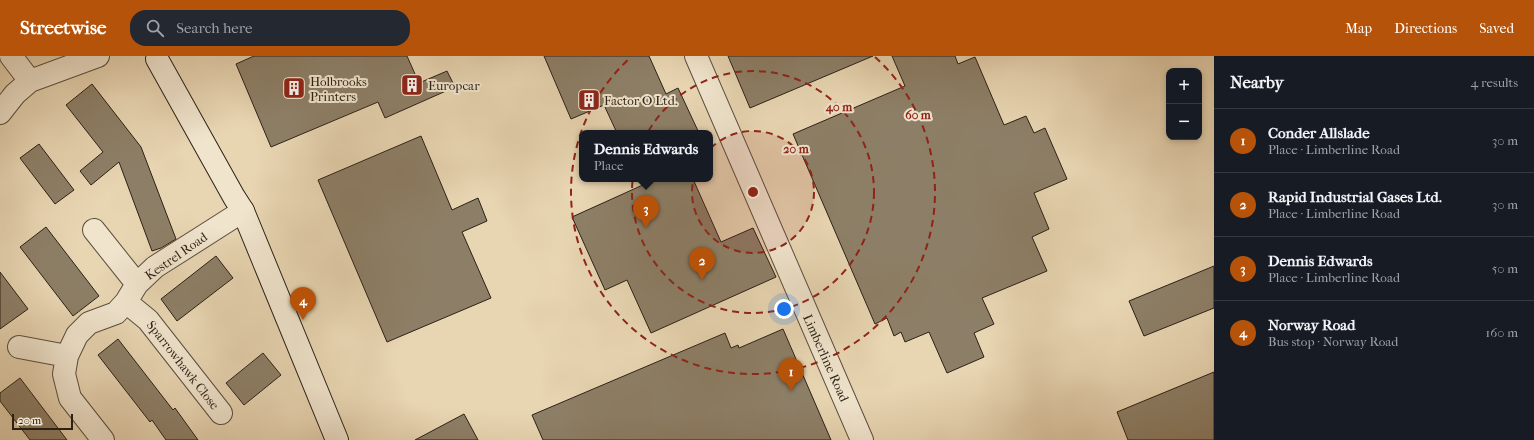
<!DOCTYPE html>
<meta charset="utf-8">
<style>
:root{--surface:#171b24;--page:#242831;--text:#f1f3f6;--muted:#9ea1a6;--line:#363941;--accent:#b45309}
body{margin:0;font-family:"IM FELL French Canon",serif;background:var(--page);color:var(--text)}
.controls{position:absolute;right:12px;top:12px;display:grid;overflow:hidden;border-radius:8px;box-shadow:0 2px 6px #0003}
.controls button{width:36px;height:36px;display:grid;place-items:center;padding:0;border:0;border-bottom:1px solid var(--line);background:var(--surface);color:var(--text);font:20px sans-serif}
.scale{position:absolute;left:12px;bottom:10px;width:61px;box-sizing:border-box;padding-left:4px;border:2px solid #2b2116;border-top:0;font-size:11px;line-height:14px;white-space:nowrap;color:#2b2116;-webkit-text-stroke:3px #f0e4cd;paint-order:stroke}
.you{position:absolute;left:784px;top:253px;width:14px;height:14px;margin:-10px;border:3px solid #fff;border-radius:50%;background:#1a73e8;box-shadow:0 0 0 6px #1a73e833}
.badge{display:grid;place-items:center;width:26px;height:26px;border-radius:50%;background:var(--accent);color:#fff;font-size:13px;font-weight:700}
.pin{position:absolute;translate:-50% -33px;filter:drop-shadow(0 1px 2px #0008)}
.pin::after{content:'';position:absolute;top:21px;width:14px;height:12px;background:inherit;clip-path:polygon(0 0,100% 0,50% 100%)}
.popup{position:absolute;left:579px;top:74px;width:134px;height:52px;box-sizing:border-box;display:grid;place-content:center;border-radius:8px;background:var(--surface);filter:drop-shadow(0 1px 3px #0005);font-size:13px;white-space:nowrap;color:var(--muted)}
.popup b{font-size:15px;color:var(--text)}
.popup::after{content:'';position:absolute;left:50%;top:100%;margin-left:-8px;border:8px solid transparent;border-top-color:var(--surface)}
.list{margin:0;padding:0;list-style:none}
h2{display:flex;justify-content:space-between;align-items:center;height:52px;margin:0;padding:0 16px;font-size:17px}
h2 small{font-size:13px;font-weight:400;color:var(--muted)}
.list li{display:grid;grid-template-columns:26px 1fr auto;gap:12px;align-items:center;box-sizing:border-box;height:64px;padding:0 16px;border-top:1px solid var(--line)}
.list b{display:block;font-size:15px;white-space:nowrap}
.list p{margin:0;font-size:13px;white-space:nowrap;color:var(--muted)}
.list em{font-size:13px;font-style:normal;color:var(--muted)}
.icon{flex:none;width:22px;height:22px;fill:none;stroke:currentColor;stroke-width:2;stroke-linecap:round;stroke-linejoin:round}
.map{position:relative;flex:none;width:1214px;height:384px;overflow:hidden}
header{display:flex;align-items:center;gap:24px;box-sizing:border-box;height:56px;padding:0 20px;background:var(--accent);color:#fff}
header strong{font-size:19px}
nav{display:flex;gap:22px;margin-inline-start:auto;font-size:14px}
.search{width:280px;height:36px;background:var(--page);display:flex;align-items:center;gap:10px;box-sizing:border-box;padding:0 14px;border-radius:16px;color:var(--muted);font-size:15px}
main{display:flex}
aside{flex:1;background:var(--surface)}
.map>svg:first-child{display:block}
.building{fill:#8d7f67;stroke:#2b2116}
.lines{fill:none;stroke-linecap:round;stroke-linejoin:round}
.street-casing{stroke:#5a4e3d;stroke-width:24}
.secondary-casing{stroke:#2b2116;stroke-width:24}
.street{stroke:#f0e4cd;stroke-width:22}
.secondary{stroke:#f0e4cd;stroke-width:22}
.ring{fill:none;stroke:#8f2418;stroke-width:2;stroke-dasharray:7 5}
.labels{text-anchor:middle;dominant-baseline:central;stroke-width:4;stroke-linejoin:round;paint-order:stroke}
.poi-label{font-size:13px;fill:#2b2116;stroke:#f0e4cd;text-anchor:start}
.street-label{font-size:13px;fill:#2b2116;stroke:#f0e4cd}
.centre{fill:#8f2418;stroke:#f0e4cd;stroke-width:2}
.ring-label{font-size:12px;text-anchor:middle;font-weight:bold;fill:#8f2418;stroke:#f0e4cd;stroke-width:4;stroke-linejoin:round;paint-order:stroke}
</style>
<header>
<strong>Streetwise</strong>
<div class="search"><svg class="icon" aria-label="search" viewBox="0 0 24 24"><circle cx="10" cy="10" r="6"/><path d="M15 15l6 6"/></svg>Search here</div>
<nav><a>Map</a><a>Directions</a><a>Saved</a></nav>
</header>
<main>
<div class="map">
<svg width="1214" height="384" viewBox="0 0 1214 384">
<rect width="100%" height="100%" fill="#e8d5b2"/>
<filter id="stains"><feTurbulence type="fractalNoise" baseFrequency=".005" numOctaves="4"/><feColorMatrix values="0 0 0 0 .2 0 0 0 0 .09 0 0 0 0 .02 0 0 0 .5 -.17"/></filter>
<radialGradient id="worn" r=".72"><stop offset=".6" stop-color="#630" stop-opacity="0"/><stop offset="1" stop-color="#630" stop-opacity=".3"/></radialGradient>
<path class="building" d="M254,0H407L419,27L447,15L455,31L385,62L378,46L271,91L236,8Z
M544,0H649L666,38L678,32L699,77H617L604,49L571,63Z
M728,0H873L750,52Z
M892,0H955L958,8L975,1L1004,69L1026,60L1034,77L1045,72L1067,123L1034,137L1049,173L1032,181L1047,215L982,242L994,268L974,277L984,301L947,317L929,276L905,286L901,276L894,280L887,262L875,268L793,78L905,30Z
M92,28L141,91L176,183L161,192L152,195L119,106L91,129L80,115L103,96L66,49Z
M421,80L452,154L478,142L487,165L462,176L491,242L387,286L318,124Z
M39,88L74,134L55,148L20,102Z
M656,123H693L721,186L753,172L776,221L651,277L627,224L605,234L572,161Z
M46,171L99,240L73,260L20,191Z
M216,200L233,222L177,265L161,243Z
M1214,210V252L1144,280L1129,245Z
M0,216L28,253L0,273Z
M783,273L831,384H543L532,359L725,277L731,292L738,289L739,292Z
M118,283L173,354L175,352L198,384H166L152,364L150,366L98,299Z
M263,297L281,319L244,349L226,327Z
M1214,316V384H1128L1117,356Z
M20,322L67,384H30L0,345V337Z
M464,358L478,384H415Z"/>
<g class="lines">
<g class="street-casing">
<path id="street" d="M11,0L30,25
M696,0L862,384
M0,57L15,38L30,25L98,0
M94,174L137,228
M126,246L148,264L221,357
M19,291L67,300
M103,384L70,342L64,318L67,300L77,279L89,267L116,257L126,246L137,228L155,211L243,155"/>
</g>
<g class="secondary-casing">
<path id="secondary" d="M157,3L234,141L243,155L337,384"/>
</g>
<use href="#street" class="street"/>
<use href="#secondary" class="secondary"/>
</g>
<circle cx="753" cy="136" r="61" fill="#8f2418" fill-opacity=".12"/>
<g class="ring">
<circle cx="753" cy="136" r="61"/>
<circle cx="753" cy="136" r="121"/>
<path d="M875 1A182 182 0 1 1 631 1"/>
</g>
<defs>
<g id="building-square" transform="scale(1.15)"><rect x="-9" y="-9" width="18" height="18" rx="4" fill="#8f2418" stroke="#f0e4cd"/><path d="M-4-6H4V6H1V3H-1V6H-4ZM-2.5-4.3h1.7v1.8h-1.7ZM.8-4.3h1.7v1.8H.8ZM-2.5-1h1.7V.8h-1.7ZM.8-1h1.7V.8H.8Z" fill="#fff"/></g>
</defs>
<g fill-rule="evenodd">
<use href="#building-square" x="412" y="29"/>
<use href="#building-square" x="294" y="32"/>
<use href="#building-square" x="589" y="44"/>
</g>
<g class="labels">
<g class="poi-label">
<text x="310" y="25">Holbrooks<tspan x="310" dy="15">Printers</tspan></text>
<text x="428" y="29">Europcar</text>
<text x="604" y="44">Factor O Ltd.</text>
</g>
<g class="street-label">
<text transform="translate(176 200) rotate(-35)">Kestrel Road</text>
<text transform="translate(826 302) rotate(66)">Limberline Road</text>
<text transform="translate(183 309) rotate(52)">Sparrowhawk Close</text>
</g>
</g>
<circle cx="753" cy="136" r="6" class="centre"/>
<g class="ring-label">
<text x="839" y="55">40 m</text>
<text x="918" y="63">60 m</text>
<text x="796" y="97">20 m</text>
</g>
<rect width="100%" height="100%" filter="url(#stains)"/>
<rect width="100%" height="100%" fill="url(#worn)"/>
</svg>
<div class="controls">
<button>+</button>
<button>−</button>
</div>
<div class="scale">20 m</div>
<div class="you"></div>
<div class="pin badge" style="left:791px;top:335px">1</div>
<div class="pin badge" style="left:702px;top:224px">2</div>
<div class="pin badge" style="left:646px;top:172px">3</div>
<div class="popup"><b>Dennis Edwards</b>Place</div>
<div class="pin badge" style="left:303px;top:264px">4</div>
</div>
<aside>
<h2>Nearby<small>4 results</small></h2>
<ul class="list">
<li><span class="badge">1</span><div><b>Conder Allslade</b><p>Place · Limberline Road</p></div><em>30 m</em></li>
<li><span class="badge">2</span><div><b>Rapid Industrial Gases Ltd.</b><p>Place · Limberline Road</p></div><em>30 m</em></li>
<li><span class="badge">3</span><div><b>Dennis Edwards</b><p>Place · Limberline Road</p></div><em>50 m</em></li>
<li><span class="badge">4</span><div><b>Norway Road</b><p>Bus stop · Norway Road</p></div><em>160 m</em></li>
</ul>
</aside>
</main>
